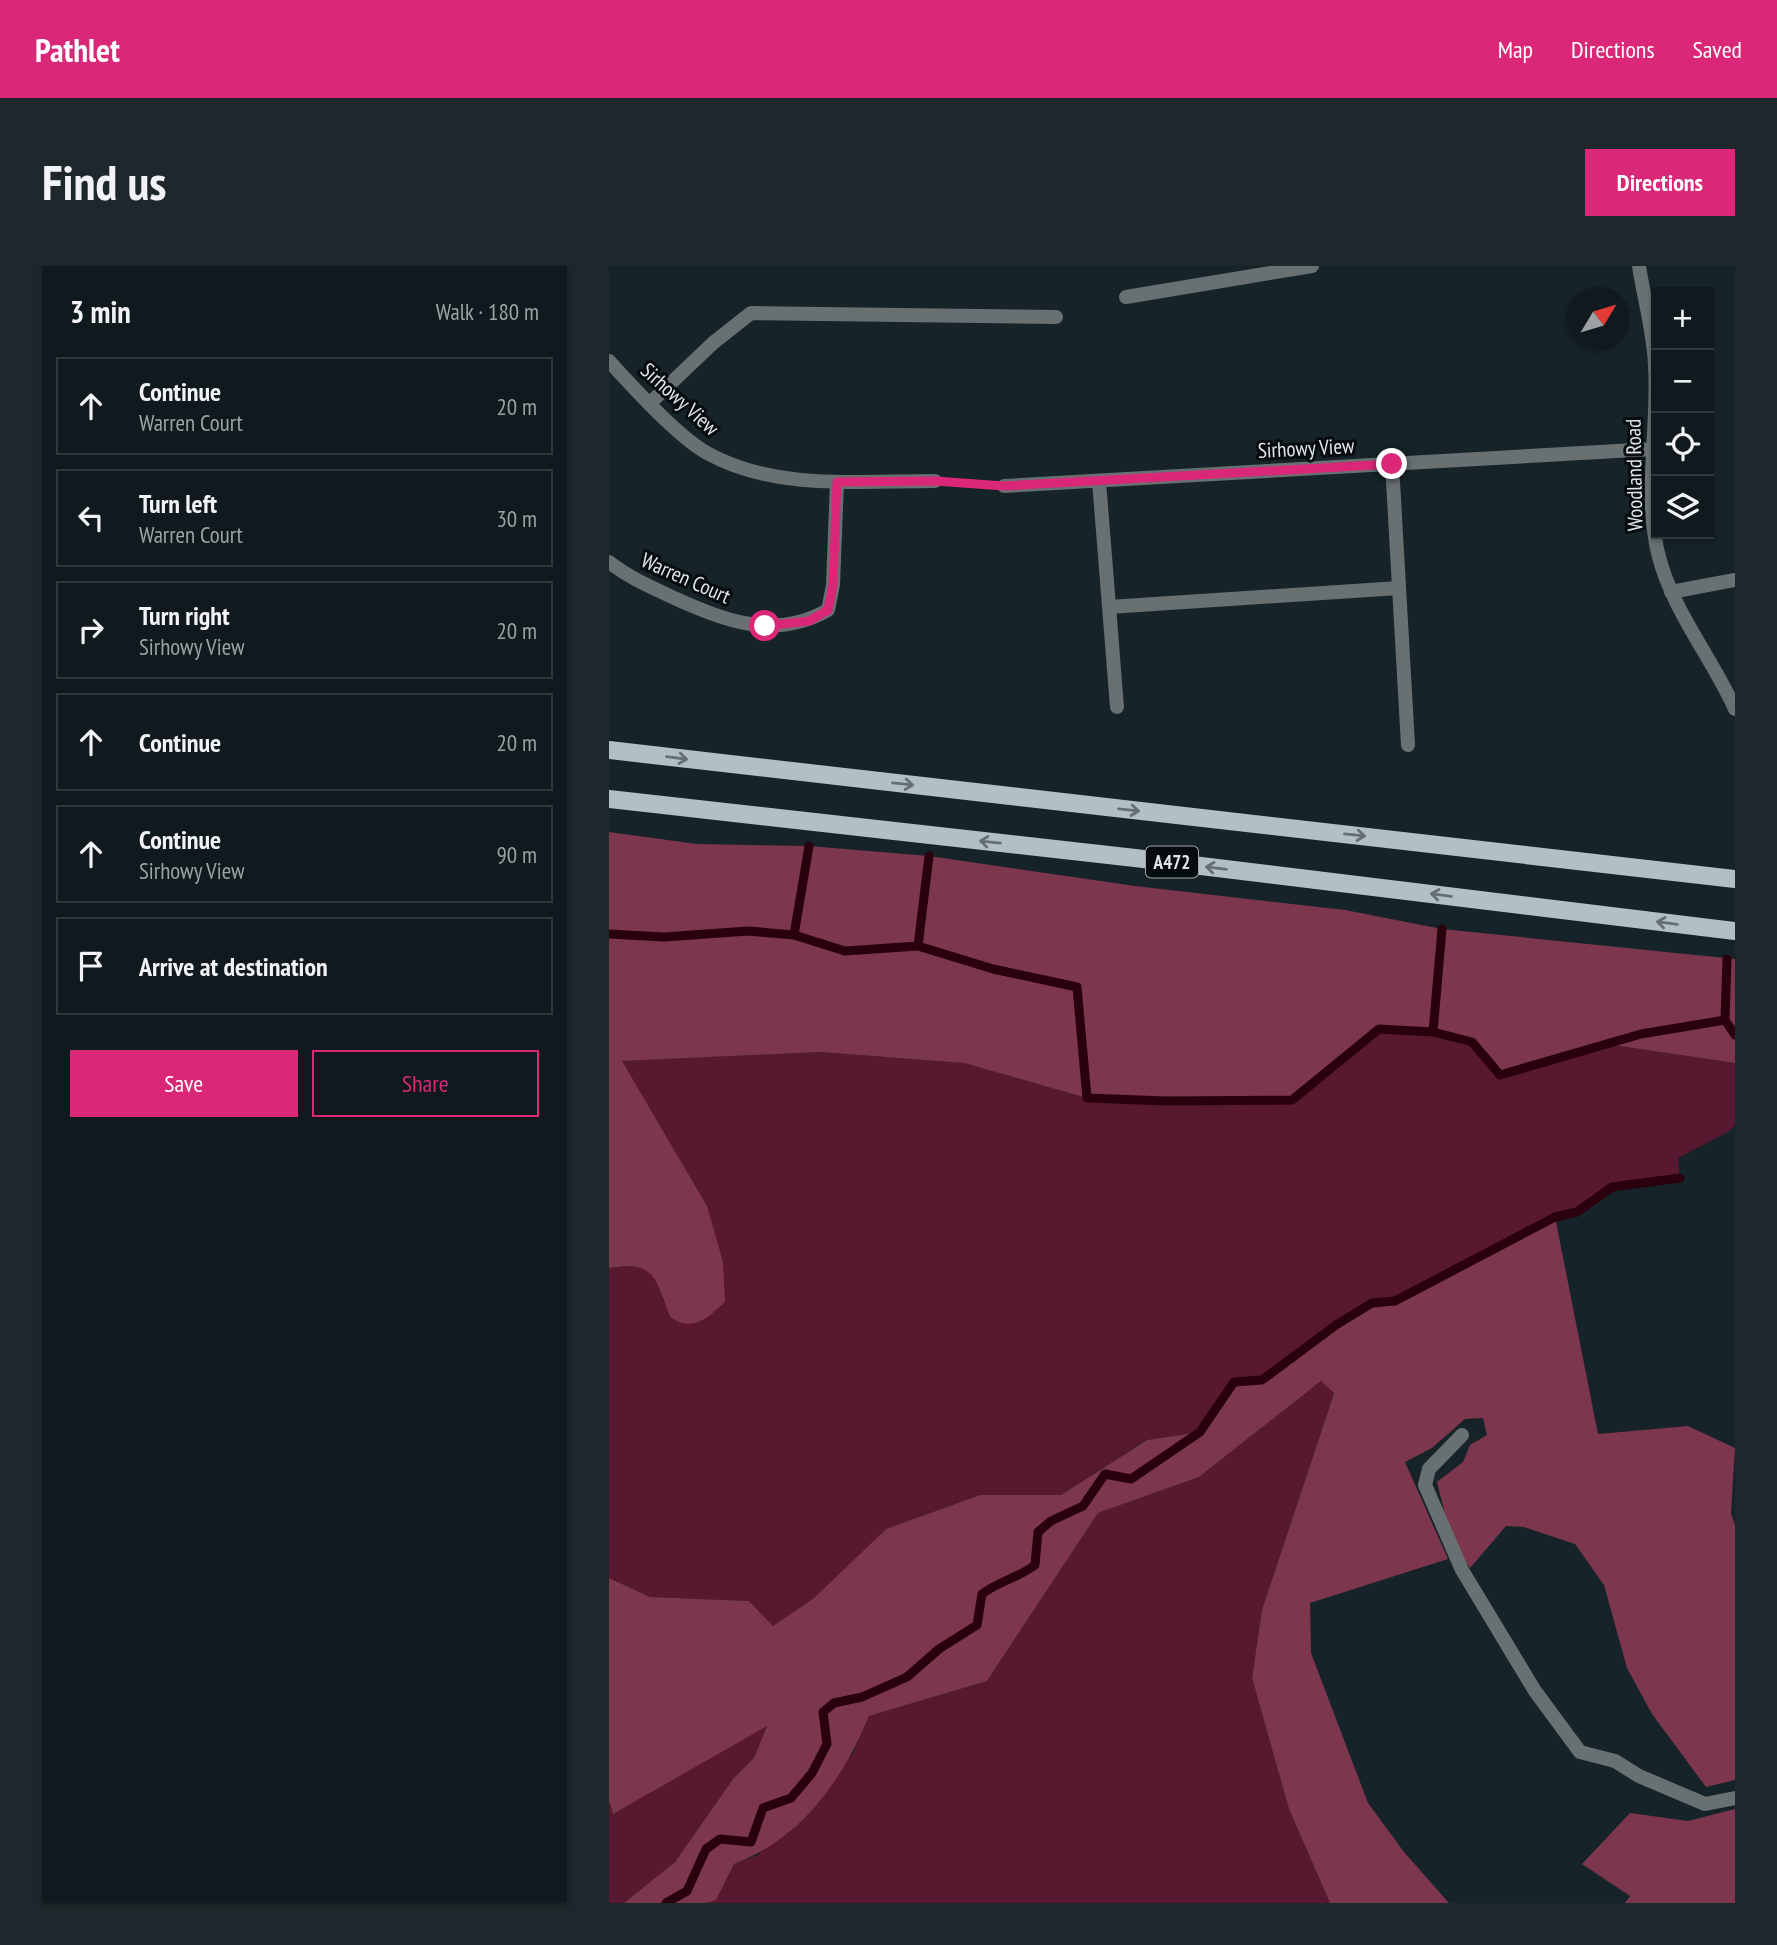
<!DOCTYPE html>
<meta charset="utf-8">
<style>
:root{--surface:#101a1e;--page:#1e272b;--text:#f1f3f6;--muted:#9ca1a4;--line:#30383c;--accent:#db2777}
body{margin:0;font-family:"PT Sans Narrow",sans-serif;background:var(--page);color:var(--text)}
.controls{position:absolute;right:21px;top:21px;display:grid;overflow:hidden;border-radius:0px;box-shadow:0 2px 5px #0004}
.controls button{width:63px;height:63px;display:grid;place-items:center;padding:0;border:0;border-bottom:2px solid var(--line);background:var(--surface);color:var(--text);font:35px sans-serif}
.compass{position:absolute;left:958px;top:21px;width:63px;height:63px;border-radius:50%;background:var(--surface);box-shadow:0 2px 5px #0004;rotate:52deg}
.stop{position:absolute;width:21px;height:21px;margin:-16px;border:5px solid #db2777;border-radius:50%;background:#fff}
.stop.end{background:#db2777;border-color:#fff;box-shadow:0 2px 7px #0008}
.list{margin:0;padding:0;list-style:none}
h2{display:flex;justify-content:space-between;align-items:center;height:91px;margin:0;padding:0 28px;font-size:30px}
h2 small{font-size:23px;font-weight:400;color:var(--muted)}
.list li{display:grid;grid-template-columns:46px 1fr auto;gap:21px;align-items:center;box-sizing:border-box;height:98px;margin:0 14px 14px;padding:0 14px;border:2px solid var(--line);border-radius:0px}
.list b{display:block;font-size:26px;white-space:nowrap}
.list p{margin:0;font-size:23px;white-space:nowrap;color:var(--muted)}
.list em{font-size:23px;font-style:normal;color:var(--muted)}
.actions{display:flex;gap:14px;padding:21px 28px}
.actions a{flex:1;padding:16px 0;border:2px solid var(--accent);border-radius:0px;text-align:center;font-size:24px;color:var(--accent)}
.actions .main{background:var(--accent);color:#fff}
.icon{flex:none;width:38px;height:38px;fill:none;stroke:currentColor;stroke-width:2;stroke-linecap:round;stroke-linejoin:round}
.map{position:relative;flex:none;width:1126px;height:1637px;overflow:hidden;border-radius:0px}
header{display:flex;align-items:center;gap:42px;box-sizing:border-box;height:98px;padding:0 35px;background:var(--accent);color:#fff}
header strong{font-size:33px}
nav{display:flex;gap:38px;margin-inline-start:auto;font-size:24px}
.intro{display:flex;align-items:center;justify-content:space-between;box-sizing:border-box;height:168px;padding:0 42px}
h1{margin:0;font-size:49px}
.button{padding:18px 32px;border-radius:0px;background:var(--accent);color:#fff;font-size:24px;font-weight:700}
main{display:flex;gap:42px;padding:0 42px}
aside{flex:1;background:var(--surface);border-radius:0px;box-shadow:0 2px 5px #0004}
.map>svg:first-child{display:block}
.green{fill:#581830}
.forest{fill:#7c364d}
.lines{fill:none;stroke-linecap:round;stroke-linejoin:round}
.stream{stroke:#2a000f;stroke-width:9}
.path{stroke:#768186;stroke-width:4.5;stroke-dasharray:3.5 5;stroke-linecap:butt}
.lane{stroke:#697072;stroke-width:14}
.street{stroke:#697072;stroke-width:14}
.primary{stroke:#b2c0c6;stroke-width:18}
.oneway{stroke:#656f73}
.route{stroke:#db2777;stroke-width:9}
.labels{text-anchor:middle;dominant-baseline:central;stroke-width:6;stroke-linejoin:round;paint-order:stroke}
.shield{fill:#060b0e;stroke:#9ea5a9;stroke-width:2}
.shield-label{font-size:19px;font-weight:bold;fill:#dfe7eb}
.street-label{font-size:21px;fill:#dfe7eb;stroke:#060b0e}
</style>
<header>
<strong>Pathlet</strong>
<nav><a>Map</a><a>Directions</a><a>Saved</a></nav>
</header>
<div class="intro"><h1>Find us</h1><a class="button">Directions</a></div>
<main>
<aside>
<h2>3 min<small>Walk · 180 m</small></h2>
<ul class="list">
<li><svg class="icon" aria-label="ahead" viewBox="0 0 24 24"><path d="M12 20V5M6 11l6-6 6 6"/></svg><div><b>Continue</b><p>Warren Court</p></div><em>20 m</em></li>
<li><svg class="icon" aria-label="left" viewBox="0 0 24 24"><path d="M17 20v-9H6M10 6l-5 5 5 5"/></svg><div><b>Turn left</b><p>Warren Court</p></div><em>30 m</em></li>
<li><svg class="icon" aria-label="right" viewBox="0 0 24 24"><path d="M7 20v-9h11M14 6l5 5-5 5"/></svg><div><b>Turn right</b><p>Sirhowy View</p></div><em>20 m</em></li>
<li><svg class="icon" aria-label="ahead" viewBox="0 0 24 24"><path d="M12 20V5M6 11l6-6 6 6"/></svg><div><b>Continue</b></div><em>20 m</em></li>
<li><svg class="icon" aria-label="ahead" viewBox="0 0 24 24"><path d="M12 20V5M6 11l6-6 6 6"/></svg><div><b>Continue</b><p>Sirhowy View</p></div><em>90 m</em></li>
<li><svg class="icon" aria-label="arrive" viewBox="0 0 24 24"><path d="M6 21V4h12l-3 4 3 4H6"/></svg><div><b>Arrive at destination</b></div></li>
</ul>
<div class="actions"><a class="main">Save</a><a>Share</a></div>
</aside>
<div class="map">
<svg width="1126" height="1637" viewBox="0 0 1126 1637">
<rect width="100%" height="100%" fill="#162328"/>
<path class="green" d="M770,763L824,766L863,776L891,809L997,778L1126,797V859L1119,866L1069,892L1071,912L1003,921L968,946L946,951L786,1035L763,1037L727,1059L653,1114L625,1116L591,1166L537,1174L452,1229H371L277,1263L205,1332L164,1360L140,1335L41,1331L0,1312V1002C34,997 47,1001 55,1036L98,940L12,795L212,786L355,797L478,832L557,835L683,834Z
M712,1115L725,1126L653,1344L643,1412L680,1543L721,1637H98L107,1633L125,1598L149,1589L243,1489L260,1450L378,1415L489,1247L590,1211Z
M159,1458L145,1492L124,1513L66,1596L15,1637H0V1535L4,1548Z"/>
<path class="forest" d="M0,566L88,578L200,580L320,590L526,620L736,644L833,663L1126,693V797L997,778L891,809L863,776L824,766L770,763L683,834L557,835L478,832L355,797L212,786L13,795L98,940L114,996L116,1036C98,1052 86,1066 62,1052C46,1015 49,994 0,1002Z
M946,951L989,1168L1079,1160L1126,1182L1122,1247L1126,1259V1514L1097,1521L1043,1448L1018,1402L995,1319L966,1278L915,1261L897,1260L861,1302L843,1276L828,1216L854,1196L861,1179L878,1169L874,1152L856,1153L823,1182L796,1196L839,1293L701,1337L702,1387L759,1537L795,1586L840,1637H721L680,1543L643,1412L653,1344L725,1127L712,1115L590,1211L489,1247L378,1415L260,1450C233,1515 193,1572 125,1598L107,1634L98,1637H15L66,1596L124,1513L145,1492L158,1460L4,1548L0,1535V1312L41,1331L140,1335L164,1360L205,1332L277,1263L371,1229H452L538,1174L591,1166L625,1116L653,1114L727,1059L763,1037L786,1035Z
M1126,1543V1637H1016L1021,1630L973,1598L1021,1547L1079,1555Z"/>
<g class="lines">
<path class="stream" d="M0,668L55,671L139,665L185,669L236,685L309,680L384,703L468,721L478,832L557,835L683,834L770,763L824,766L863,776L891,809L1032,768L1116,754L1126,769
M185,669L200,580
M309,680L320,590
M1116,754L1118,693
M824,766L833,663
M57,1637L78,1625L97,1583L111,1573L142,1576L154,1542L182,1532L203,1507L218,1478L214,1446L225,1437L253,1431L298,1411L330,1383L368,1359L373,1328C390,1315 409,1312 426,1299L429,1266L442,1255L474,1240L496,1208L522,1213L591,1166L625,1116L653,1114L727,1059L763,1037L786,1035L946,951L968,946L1003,921L1071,912"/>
<path class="path" d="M344,216L378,219"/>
<path class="lane" d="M853,1169L820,1203L816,1219L853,1304L926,1425L971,1486L1006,1495L1030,1510L1096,1538L1126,1532"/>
<path class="street" d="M1030,0C1035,33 1045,67 1046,100C1050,161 1034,231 1050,291C1064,345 1103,392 1126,443
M517,31L703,0
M0,95C25,122 67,169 98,187C166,225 252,215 326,215
M40,138L104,77L142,47L447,51
M783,198L799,479
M490,215L508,441
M395,220L1043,183
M0,296C19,311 40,320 61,330C112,354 165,375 219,344L224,319L228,216
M1062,326L1126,314
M500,341L790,322"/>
<path class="primary" d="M0,484L1126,613
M0,533L526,592L1126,665"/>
</g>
<defs><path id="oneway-shaft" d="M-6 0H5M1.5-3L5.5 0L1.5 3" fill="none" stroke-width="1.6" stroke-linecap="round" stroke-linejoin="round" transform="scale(1.75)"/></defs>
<g class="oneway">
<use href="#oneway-shaft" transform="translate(68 492) rotate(7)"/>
<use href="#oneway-shaft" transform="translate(294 518) rotate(6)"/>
<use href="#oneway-shaft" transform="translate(520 544) rotate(6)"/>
<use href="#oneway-shaft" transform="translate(746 569) rotate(6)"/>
<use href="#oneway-shaft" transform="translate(381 576) rotate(-174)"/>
<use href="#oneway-shaft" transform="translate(607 602) rotate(-173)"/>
<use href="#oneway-shaft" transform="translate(832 629) rotate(-173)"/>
<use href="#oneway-shaft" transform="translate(1058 657) rotate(-173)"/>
</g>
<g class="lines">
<path class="route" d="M156,360L200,355L219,344L224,319L228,216L326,215L395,220L783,198"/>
</g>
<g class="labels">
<rect class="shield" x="537" y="580.5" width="52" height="31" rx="5"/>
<g class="shield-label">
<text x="563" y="596">A472</text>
</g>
<g class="street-label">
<text transform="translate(71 133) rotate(42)">Sirhowy View</text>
<text transform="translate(697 182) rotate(-3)">Sirhowy View</text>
<text transform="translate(1025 209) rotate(-91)">Woodland Road</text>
<text transform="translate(77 312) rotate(24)">Warren Court</text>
</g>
</g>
</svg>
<div class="controls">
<button>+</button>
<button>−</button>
<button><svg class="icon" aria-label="locate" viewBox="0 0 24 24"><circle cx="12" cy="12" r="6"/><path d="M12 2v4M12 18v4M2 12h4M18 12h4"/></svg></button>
<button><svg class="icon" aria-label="layers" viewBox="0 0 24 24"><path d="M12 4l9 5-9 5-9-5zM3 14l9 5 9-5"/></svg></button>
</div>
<svg class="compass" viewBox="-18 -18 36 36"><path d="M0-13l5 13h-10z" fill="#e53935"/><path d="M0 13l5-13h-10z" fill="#9ca1a4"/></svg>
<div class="stop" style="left:156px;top:360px"></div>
<div class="stop end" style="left:783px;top:198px"></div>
</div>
</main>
